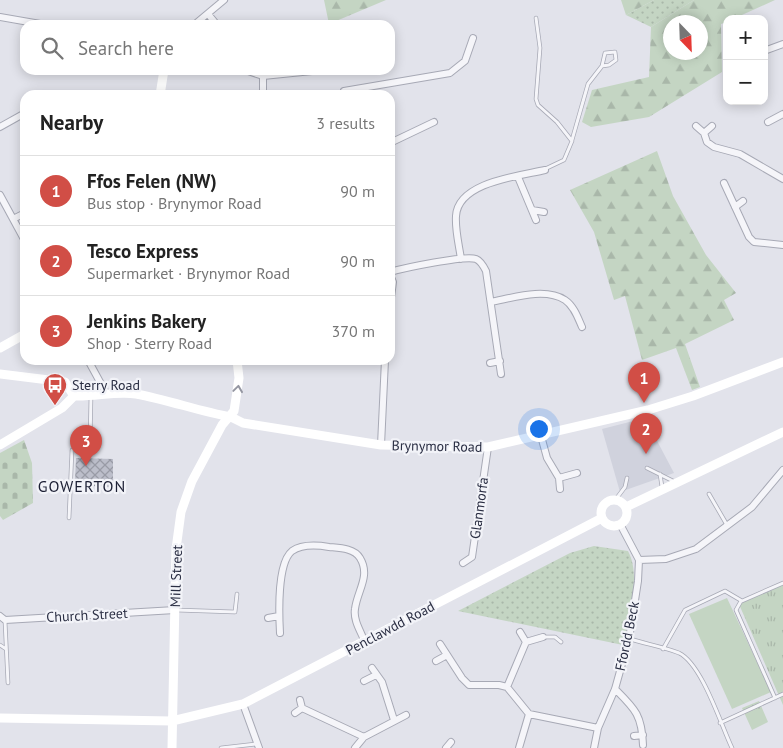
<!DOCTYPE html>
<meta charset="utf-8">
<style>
:root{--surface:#fff;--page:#f6f6f6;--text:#222;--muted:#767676;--line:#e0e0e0;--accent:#d14e46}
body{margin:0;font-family:"PT Sans",sans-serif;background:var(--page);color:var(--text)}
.controls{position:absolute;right:15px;top:15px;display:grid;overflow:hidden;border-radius:10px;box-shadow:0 2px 12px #0003}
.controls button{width:45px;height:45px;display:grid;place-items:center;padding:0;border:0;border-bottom:1px solid var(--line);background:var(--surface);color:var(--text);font:25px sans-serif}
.compass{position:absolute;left:663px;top:15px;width:45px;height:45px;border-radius:50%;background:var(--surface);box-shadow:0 2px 12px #0003;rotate:157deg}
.you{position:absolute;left:538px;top:428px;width:18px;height:18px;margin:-12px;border:4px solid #fff;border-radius:50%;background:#1a73e8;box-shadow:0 0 0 8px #1a73e833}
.badge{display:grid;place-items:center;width:32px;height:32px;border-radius:50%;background:var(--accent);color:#fff;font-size:16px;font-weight:700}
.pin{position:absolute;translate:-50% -41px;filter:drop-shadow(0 1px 2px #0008)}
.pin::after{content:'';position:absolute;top:26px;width:18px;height:15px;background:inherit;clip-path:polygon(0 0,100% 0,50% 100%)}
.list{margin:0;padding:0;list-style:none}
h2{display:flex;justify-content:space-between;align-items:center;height:65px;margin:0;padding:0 20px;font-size:21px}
h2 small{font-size:16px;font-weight:400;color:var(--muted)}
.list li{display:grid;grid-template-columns:32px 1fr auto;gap:15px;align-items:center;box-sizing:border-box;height:70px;padding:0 20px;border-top:1px solid var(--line)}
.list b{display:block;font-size:19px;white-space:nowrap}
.list p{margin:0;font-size:16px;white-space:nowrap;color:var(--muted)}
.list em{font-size:16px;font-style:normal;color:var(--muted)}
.icon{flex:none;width:28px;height:28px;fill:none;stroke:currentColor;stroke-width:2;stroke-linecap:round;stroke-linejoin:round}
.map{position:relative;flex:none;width:783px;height:748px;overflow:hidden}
.search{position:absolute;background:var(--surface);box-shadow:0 2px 12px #0003;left:20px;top:20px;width:375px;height:55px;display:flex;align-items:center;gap:12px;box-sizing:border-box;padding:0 18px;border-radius:15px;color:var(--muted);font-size:19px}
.panel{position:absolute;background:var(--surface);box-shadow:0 2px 12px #0003;left:20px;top:90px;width:375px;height:275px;border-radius:15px}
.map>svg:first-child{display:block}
.built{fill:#d0d2dd}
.grass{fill:url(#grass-dots)}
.forest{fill:url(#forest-firs);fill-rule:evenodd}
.cemetery{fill:url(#cemetery-stones)}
.park{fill:url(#park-tufts)}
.pitch{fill:#c4d5c3}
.building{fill:url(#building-cross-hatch)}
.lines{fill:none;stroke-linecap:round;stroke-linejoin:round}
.lane-casing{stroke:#a7a9b5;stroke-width:4.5}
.street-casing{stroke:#a7a9b5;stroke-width:8}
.lane{stroke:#f5f5f9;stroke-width:3}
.street{stroke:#f5f5f9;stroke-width:6}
.secondary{stroke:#fff;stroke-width:9}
.oneway{stroke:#9496a1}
.labels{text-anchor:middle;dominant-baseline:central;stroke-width:4.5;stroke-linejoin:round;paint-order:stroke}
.poi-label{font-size:14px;fill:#2a2e43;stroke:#f2f3f8;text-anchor:start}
.street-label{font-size:14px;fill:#2a2e43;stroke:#f2f3f8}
.quarter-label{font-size:16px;letter-spacing:1px;fill:#1c1f34;stroke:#f2f3f8}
</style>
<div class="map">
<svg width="783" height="748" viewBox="0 0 783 748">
<defs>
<pattern id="grass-dots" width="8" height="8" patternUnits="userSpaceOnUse" patternTransform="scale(1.25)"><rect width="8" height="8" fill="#c4d5c3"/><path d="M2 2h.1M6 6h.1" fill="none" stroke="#a9b7a9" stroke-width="1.8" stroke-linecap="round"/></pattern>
<pattern id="forest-firs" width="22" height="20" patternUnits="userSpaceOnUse" patternTransform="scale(1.25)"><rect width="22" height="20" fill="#c4d5c3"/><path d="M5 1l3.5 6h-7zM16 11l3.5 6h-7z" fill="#a9b7a9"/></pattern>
<pattern id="cemetery-stones" width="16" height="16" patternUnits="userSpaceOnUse" patternTransform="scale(1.25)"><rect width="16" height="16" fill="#c4d5c3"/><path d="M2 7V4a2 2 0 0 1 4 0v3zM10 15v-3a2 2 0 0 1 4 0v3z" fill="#a9b7a9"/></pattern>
<pattern id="park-tufts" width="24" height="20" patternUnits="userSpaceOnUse" patternTransform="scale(1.25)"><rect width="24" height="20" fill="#c4d5c3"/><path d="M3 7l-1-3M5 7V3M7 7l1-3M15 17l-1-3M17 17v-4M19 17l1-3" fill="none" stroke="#a9b7a9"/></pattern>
<pattern id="building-cross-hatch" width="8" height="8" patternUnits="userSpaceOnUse" patternTransform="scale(1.25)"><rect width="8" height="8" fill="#bcbeca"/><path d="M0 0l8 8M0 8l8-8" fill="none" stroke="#999ba6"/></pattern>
</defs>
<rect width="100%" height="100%" fill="#e2e3eb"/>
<path class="built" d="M645,418L674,473L620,492L602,429Z"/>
<path class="grass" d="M654,0H694L651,27L626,15Z
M594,546L628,551C642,577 628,617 623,645L458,611L570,553Z"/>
<path class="forest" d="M324,0H386L329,24Z
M621,0H654L626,15Z
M694,0H775L733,19H727V22L721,24L722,72L649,117L591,127L582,122L592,90L649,77L651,27ZM700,22V52H670V22Z
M657,151L673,196L706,255L736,293L724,300L734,320L685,344L700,387L692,390L676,348L642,360L625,296L614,300L594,232L570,190Z"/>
<path class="cemetery" d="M24,440L32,463L33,503L3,520L0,516V453Z"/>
<path class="park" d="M783,583V705L738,602Z
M759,701L768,722L752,730L742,708Z"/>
<path class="pitch" d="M727,598L771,692L732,709L689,614Z"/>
<path class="building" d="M76,458L113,459V487L89,486V482L75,481Z"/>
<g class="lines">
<g class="lane-casing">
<path id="lane" d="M536,18L540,48L536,99L538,105L557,122L572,141L564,160L545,169
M572,140L588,84L602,66L609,65L616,60L615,52L605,53L602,66
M647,468L675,482
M660,474L662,487
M709,494L727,525
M616,499L625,487L627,478
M69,518L72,450L90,442L91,396
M741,601L736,610L775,698
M176,610L235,612L237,594
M5,621L8,683
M544,637H555L561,642
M630,639C646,644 664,647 679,653C702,664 721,725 732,748
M0,645L6,649
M663,649L685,610L725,591L742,601L783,583
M720,723L783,694
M221,748L256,744"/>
</g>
<g class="street-casing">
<path id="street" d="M208,14L217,25
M0,17L46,25
M194,25L224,0
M764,51L783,44
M245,70L263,76L322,70
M263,76V95
M345,95L344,91L450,73L465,61L473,38
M768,122L783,114
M696,126L704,133L707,142L714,147L740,154L783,179
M0,127L25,113
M704,133L712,126
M390,143L434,122
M518,177L536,220
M724,183L749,237L754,242L783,245
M0,195L25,241
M735,207L743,201
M532,210L544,212
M13,219L25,213
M461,259C459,245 455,230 456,216C458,182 519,176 545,170
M390,272C404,268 465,255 476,259C481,261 484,267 486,271L501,374
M390,275L393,282L390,305
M491,302C512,298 545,287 565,300C574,306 578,318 582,327
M88,360L106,393
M490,363L500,361
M541,436L547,458L559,478L577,473
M381,445L385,360
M559,478L560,489
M639,560L666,559L696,549L752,507L783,470
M463,563L472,557L488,447
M0,616L5,620L175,610
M268,618L279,616
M520,632L526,642
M280,633C279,615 277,563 292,551C302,544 317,545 329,547C339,548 354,548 360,558C371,576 357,591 355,609C353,620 361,632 365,642
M440,644L462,678L469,685H499L507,687L529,714L598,728
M436,661L447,655
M372,668L382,682L394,720
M364,681L376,675
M507,687L526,642L543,637
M615,689C635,709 642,715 643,745
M300,700L302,708L364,737
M243,704L259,748
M295,713L302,708
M634,736L643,735
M355,748L364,737L406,715
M446,748L451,742
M519,748L529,714
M594,748L598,728L615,689L629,639L638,581L639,560L620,524"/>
</g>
<use href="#lane" class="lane"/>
<use href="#street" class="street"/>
<path class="secondary" d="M160,95L164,70
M0,348L25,334
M0,374L65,382L74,396
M0,445L62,408L74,396C95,397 115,391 136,394C168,400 199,411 231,417L243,423L381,445L488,447L648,410L693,396L783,362
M601 513a13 13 0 1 1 26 0a13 13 0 1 1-26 0Z
M626,507L783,432
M0,718L172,721L243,704L602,518
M172,748L176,549L181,512L192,481L222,425L234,411L239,378L237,360"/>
</g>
<defs><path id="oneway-chevron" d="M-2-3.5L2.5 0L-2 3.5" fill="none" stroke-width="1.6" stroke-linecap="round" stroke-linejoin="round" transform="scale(1.25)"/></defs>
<use class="oneway" href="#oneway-chevron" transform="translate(238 389) rotate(-82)"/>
<defs>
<g id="bus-pin" transform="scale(1.25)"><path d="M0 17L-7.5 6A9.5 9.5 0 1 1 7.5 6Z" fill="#d14e46" stroke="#f2f3f8"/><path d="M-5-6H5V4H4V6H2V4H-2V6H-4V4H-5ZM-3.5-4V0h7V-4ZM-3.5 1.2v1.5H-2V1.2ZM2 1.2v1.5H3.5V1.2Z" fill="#fff"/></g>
</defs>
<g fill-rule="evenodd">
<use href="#bus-pin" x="55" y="385"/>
</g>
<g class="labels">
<g class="poi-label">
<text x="72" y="385">Sterry Road</text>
</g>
<g class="street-label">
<text transform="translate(437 446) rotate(1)">Brynymor Road</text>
<text transform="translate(479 508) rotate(-82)">Glanmorfa</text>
<text transform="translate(176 576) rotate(-88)">Mill Street</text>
<text transform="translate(87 615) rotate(-3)">Church Street</text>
<text transform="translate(390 628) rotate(-28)">Penclawdd Road</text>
<text transform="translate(627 636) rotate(-78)">Ffordd Beck</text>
</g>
<g class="quarter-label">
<text x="82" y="486">GOWERTON</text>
</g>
</g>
</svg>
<div class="controls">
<button>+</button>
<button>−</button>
</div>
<svg class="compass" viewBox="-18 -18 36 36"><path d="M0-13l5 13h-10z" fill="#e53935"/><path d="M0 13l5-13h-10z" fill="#767676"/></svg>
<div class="you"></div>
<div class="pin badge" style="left:644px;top:403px">1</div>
<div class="pin badge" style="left:646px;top:454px">2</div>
<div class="pin badge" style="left:86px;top:466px">3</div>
<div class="search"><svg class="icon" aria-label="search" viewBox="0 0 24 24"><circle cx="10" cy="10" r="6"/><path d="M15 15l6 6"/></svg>Search here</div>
<section class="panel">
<h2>Nearby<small>3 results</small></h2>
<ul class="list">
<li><span class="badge">1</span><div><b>Ffos Felen (NW)</b><p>Bus stop · Brynymor Road</p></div><em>90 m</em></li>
<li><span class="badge">2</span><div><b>Tesco Express</b><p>Supermarket · Brynymor Road</p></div><em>90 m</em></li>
<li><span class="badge">3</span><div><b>Jenkins Bakery</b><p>Shop · Sterry Road</p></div><em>370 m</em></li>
</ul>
</section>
</div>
